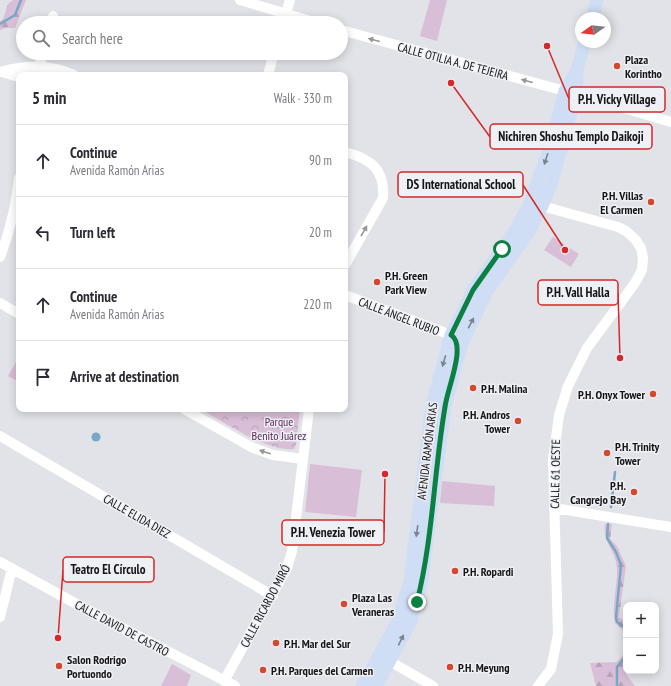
<!DOCTYPE html>
<meta charset="utf-8">
<style>
:root{--surface:#fff;--page:#f7f7f7;--text:#2b2b33;--muted:#7c7c81;--line:#e1e1e2}
body{margin:0;font-family:"PT Sans Narrow",sans-serif;background:var(--page);color:var(--text)}
.controls{position:absolute;right:12px;bottom:12px;display:grid;overflow:hidden;border-radius:8px;box-shadow:0 2px 10px #0003}
.controls button{width:36px;height:36px;display:grid;place-items:center;padding:0;border:0;border-bottom:1px solid var(--line);background:var(--surface);color:var(--text);font:20px sans-serif}
.compass{position:absolute;left:575px;top:12px;width:36px;height:36px;border-radius:50%;background:var(--surface);box-shadow:0 2px 10px #0003;rotate:255deg}
.stop{position:absolute;width:12px;height:12px;margin:-9px;border:3px solid #0b8043;border-radius:50%;background:#fff}
.stop.end{background:#0b8043;border-color:#fff;box-shadow:0 1px 4px #0008}
.list{margin:0;padding:0;list-style:none}
h2{display:flex;justify-content:space-between;align-items:center;height:52px;margin:0;padding:0 16px;font-size:17px}
h2 small{font-size:13px;font-weight:400;color:var(--muted)}
.list li{display:grid;grid-template-columns:26px 1fr auto;gap:12px;align-items:center;box-sizing:border-box;height:72px;padding:0 16px;border-top:1px solid var(--line)}
.list b{display:block;font-size:15px;white-space:nowrap}
.list p{margin:0;font-size:13px;white-space:nowrap;color:var(--muted)}
.list em{font-size:13px;font-style:normal;color:var(--muted)}
.icon{flex:none;width:22px;height:22px;fill:none;stroke:currentColor;stroke-width:2;stroke-linecap:round;stroke-linejoin:round}
.map{position:relative;flex:none;width:671px;height:686px;overflow:hidden}
.search{position:absolute;background:var(--surface);box-shadow:0 2px 10px #0003;left:16px;top:16px;width:332px;height:44px;display:flex;align-items:center;gap:10px;box-sizing:border-box;padding:0 14px;border-radius:22px;color:var(--muted);font-size:15px}
.panel{position:absolute;background:var(--surface);box-shadow:0 2px 10px #0003;left:16px;top:72px;width:332px;height:340px;border-radius:8px}
.map>svg:first-child{display:block}
.grass{fill:#d8bed6}
.forest{fill:url(#forest-firs)}
.park{fill:url(#park-crowns)}
.water{fill:url(#water-ripples)}
.lines{fill:none;stroke-linecap:round;stroke-linejoin:round}
.stream{stroke:#78a7c8;stroke-width:2.5}
.minor{stroke:#fff;stroke-width:10}
.major{stroke:#cfddf5;stroke-width:13}
.oneway{fill:#969697}
.oneway2{fill:#7b8391}
.route{stroke:#0b8043;stroke-width:5}
.poi-dot{fill:#d4482e;stroke:#eff0f5;stroke-width:1.5}
.labels{text-anchor:middle;dominant-baseline:central;stroke-width:3;stroke-linejoin:round;paint-order:stroke}
.poi-label{font-size:12px;font-weight:bold;fill:#151517;stroke:#eff0f5;text-anchor:start}
.street-label{font-size:12px;fill:#151517;stroke:#eff0f5}
.park-label{font-size:12px;fill:#5c2b5c;stroke:#eff0f5}
.leader{fill:none;stroke:#d62828;stroke-width:1.5}
.callout-dot{fill:#d62828;stroke:#eff0f5;stroke-width:1.5}
.callout{fill:#eff0f5;stroke:#d62828;stroke-width:1.5}
.callout-label{font-size:13px;text-anchor:middle;font-weight:bold;fill:#151517}
</style>
<div class="map">
<svg width="671" height="686" viewBox="0 0 671 686">
<defs>
<pattern id="forest-firs" width="22" height="20" patternUnits="userSpaceOnUse"><rect width="22" height="20" fill="#d8bed6"/><path d="M5 1l3.5 6h-7zM16 11l3.5 6h-7z" fill="#b8a2b7"/></pattern>
<pattern id="park-crowns" width="20" height="18" patternUnits="userSpaceOnUse"><rect width="20" height="18" fill="#d8bed6"/><path d="M2 6a3 3 0 1 1 6 0M12 15a3 3 0 1 1 6 0" fill="none" stroke="#b8a2b7"/></pattern>
<pattern id="water-ripples" width="26" height="14" patternUnits="userSpaceOnUse"><rect width="26" height="14" fill="#78a7c8"/><path d="M2 4q2-2 4 0t4 0M15 11q2-2 4 0t4 0" fill="none" stroke="#6187a1"/></pattern>
</defs>
<rect width="100%" height="100%" fill="#e2e3e8"/>
<path class="grass" d="M430,0H447L437,41L420,36Z
M553,237L579,254L571,267L544,250Z
M19,357V382L8,376Z
M310,464L362,470L356,517L305,512Z
M442,481L495,486L494,506L440,503Z
M172,664L191,675L187,686H161Z"/>
<path class="forest" d="M13,0H26L15,28H6L0,30V21L3,19L8,4Z
M605,524H612L610,539L617,546L626,566L619,617L626,623V633L615,623C611,604 618,586 617,568C616,551 602,542 605,524Z
M626,651L623,670L635,686H596L590,663L617,662Z"/>
<path class="park" d="M200,409H300L296,445L294,449C267,452 224,422 200,409Z"/>
<path class="water" d="M91.5 437a4.5 4.5 0 1 1 9 0a4.5 4.5 0 1 1-9 0Z"/>
<g class="lines">
<path class="stream" d="M0,24L15,15L21,0
M611,507L615,472
M608,524L607,538L616,552L621,565L616,617L617,622L626,628
M617,686V667L626,656"/>
<path class="minor" d="M240,0L317,23
M51,23L53,16
M283,23L290,0
M341,30L576,94L671,122
M39,67L43,53
M0,72C18,67 38,65 56,69C62,70 68,73 74,75
M2,72L19,77
M268,75L274,53
M345,152C371,159 385,169 383,198L345,265
M0,257C10,231 16,206 19,178
M345,295L451,335
M0,303L19,314
M184,409L251,447L273,455L303,459
M0,436L273,596
M554,508L671,527
M0,562L82,607L235,686
M0,617L12,568
M384,658L433,686
M224,681L287,568L292,551L309,409
M538,686L551,669L558,634L553,460L559,415L568,386L587,348L635,283L642,270L643,258L641,248L635,239L626,231L618,227L542,206"/>
<path class="major" d="M592,18L597,0
M362,686L397,623L410,581L430,420L435,394L451,335L473,290L516,229L529,205L549,151L565,91L576,72
M376,686L410,623L421,585L445,406L462,343L487,291L528,233L542,206L552,182L576,94L577,70L585,42"/>
</g>
<defs><path id="oneway-solid" d="M-6-.8H1V-3.2L6.5 0L1 3.2V.8H-6Z"/></defs>
<g class="oneway">
<use href="#oneway-solid" transform="translate(374 40) rotate(-165)"/>
<use href="#oneway-solid" transform="translate(527 81) rotate(-165)"/>
<use href="#oneway-solid" transform="translate(364 231) rotate(-60)"/>
<use href="#oneway-solid" transform="translate(265 452) rotate(-163)"/>
</g>
<g class="oneway2">
<use href="#oneway-solid" transform="translate(546 159) rotate(108)"/>
<use href="#oneway-solid" transform="translate(471 323) rotate(-63)"/>
<use href="#oneway-solid" transform="translate(444 361) rotate(106)"/>
<use href="#oneway-solid" transform="translate(417 531) rotate(98)"/>
<use href="#oneway-solid" transform="translate(401 640) rotate(-64)"/>
</g>
<g class="lines">
<path class="route" d="M417,602C433,538 434,471 445,407C447,389 467,345 451,335L473,290L502,249"/>
</g>
<g class="poi-dot">
<circle cx="617" cy="66" r="4"/>
<circle cx="651" cy="202" r="4"/>
<circle cx="377" cy="282" r="4"/>
<circle cx="473" cy="388" r="4"/>
<circle cx="653" cy="394" r="4"/>
<circle cx="518" cy="421" r="4"/>
<circle cx="607" cy="453" r="4"/>
<circle cx="634" cy="492" r="4"/>
<circle cx="455" cy="571" r="4"/>
<circle cx="344" cy="604" r="4"/>
<circle cx="276" cy="643" r="4"/>
<circle cx="59" cy="666" r="4"/>
<circle cx="450" cy="667" r="4"/>
<circle cx="263" cy="670" r="4"/>
</g>
<g class="labels">
<g class="poi-label">
<text x="625" y="59">Plaza<tspan x="625" dy="14">Korintho</tspan></text>
<text x="643" y="195" text-anchor="end">P.H. Villas<tspan x="643" dy="14">El Carmen</tspan></text>
<text x="385" y="275">P.H. Green<tspan x="385" dy="14">Park View</tspan></text>
<text x="481" y="388">P.H. Malina</text>
<text x="645" y="394" text-anchor="end">P.H. Onyx Tower</text>
<text x="510" y="414" text-anchor="end">P.H. Andros<tspan x="510" dy="14">Tower</tspan></text>
<text x="615" y="446">P.H. Trinity<tspan x="615" dy="14">Tower</tspan></text>
<text x="626" y="485" text-anchor="end">P.H.<tspan x="626" dy="14">Cangrejo Bay</tspan></text>
<text x="463" y="571">P.H. Ropardi</text>
<text x="352" y="597">Plaza Las<tspan x="352" dy="14">Veraneras</tspan></text>
<text x="284" y="643">P.H. Mar del Sur</text>
<text x="67" y="659">Salon Rodrigo<tspan x="67" dy="14">Portuondo</tspan></text>
<text x="458" y="667">P.H. Meyung</text>
<text x="271" y="670">P.H. Parques del Carmen</text>
</g>
<g class="street-label">
<text transform="translate(453 61) rotate(15)">CALLE OTILIA A. DE TEJEIRA</text>
<text transform="translate(399 316) rotate(21)">CALLE ÁNGEL RUBIO</text>
<text transform="translate(427 451) rotate(-83)">AVENIDA RAMÓN ARIAS</text>
<text transform="translate(555 474) rotate(-89)">CALLE 61 OESTE</text>
<text transform="translate(137 516) rotate(30)">CALLE ELIDA DIEZ</text>
<text transform="translate(265 606) rotate(-62)">CALLE RICARDO MIRÓ</text>
<text transform="translate(122 628) rotate(28)">CALLE DAVID DE CASTRO</text>
</g>
<g class="park-label">
<text x="279" y="421">Parque<tspan x="279" dy="14">Benito Juárez</tspan></text>
</g>
</g>
<path class="leader" d="M547 46L569 99M451 83L490 137M565 250L523 185M620 358L618 293M385 474L384 532M58 638L63 570"/>
<g class="callout-dot">
<circle cx="547" cy="46" r="4"/>
<circle cx="451" cy="83" r="4"/>
<circle cx="565" cy="250" r="4"/>
<circle cx="620" cy="358" r="4"/>
<circle cx="385" cy="474" r="4"/>
<circle cx="58" cy="638" r="4"/>
</g>
<g class="callout">
<rect x="569" y="87" width="96" height="25" rx="4"/>
<rect x="490" y="124" width="162" height="25" rx="4"/>
<rect x="398" y="172" width="125" height="25" rx="4"/>
<rect x="538" y="280" width="80" height="25" rx="4"/>
<rect x="282" y="520" width="102" height="25" rx="4"/>
<rect x="63" y="557" width="91" height="25" rx="4"/>
</g>
<g class="callout-label">
<text x="617" y="104">P.H. Vicky Village</text>
<text x="571" y="141">Nichiren Shoshu Templo Daikoji</text>
<text x="461" y="189">DS International School</text>
<text x="578" y="297">P.H. Vall Halla</text>
<text x="333" y="537">P.H. Venezia Tower</text>
<text x="108" y="574">Teatro El Círculo</text>
</g>
</svg>
<div class="controls">
<button>+</button>
<button>−</button>
</div>
<svg class="compass" viewBox="-18 -18 36 36"><path d="M0-13l5 13h-10z" fill="#e53935"/><path d="M0 13l5-13h-10z" fill="#7c7c81"/></svg>
<div class="stop" style="left:502px;top:249px"></div>
<div class="stop end" style="left:417px;top:602px"></div>
<div class="search"><svg class="icon" aria-label="search" viewBox="0 0 24 24"><circle cx="10" cy="10" r="6"/><path d="M15 15l6 6"/></svg>Search here</div>
<section class="panel">
<h2>5 min<small>Walk · 330 m</small></h2>
<ul class="list">
<li><svg class="icon" aria-label="ahead" viewBox="0 0 24 24"><path d="M12 20V5M6 11l6-6 6 6"/></svg><div><b>Continue</b><p>Avenida Ramón Arias</p></div><em>90 m</em></li>
<li><svg class="icon" aria-label="left" viewBox="0 0 24 24"><path d="M17 20v-9H6M10 6l-5 5 5 5"/></svg><div><b>Turn left</b></div><em>20 m</em></li>
<li><svg class="icon" aria-label="ahead" viewBox="0 0 24 24"><path d="M12 20V5M6 11l6-6 6 6"/></svg><div><b>Continue</b><p>Avenida Ramón Arias</p></div><em>220 m</em></li>
<li><svg class="icon" aria-label="arrive" viewBox="0 0 24 24"><path d="M6 21V4h12l-3 4 3 4H6"/></svg><div><b>Arrive at destination</b></div></li>
</ul>
</section>
</div>
